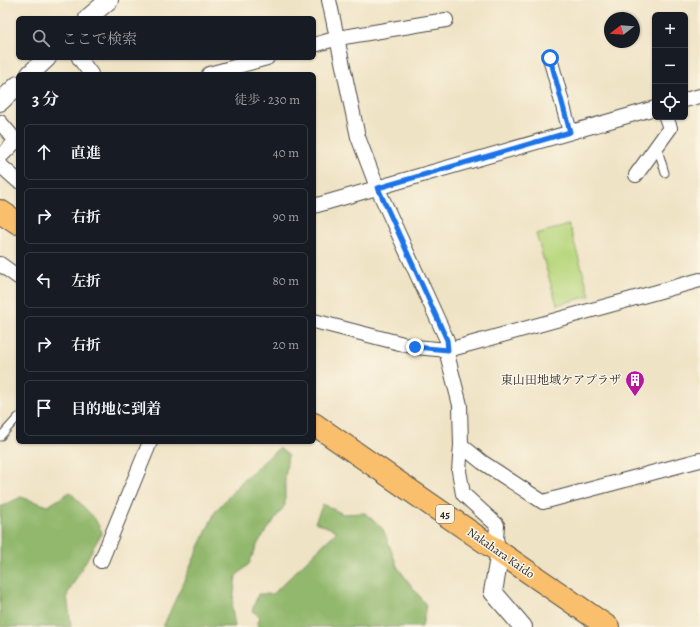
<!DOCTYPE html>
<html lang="ja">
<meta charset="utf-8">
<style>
:root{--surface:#171b24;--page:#20242c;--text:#f1f3f6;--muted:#9ea1a6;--line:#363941}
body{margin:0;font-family:Alegreya,"Noto Serif JP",serif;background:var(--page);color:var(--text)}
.controls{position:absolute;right:12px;top:12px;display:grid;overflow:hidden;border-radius:6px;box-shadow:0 1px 3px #0004}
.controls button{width:36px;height:36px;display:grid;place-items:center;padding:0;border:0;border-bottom:1px solid var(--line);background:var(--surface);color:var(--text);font:20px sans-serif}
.compass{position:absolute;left:604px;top:12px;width:36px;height:36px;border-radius:50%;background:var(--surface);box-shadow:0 1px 3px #0004;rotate:253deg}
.stop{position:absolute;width:12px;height:12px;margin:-9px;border:3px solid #1a73e8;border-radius:50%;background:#fff}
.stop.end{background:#1a73e8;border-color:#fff;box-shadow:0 1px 4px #0008}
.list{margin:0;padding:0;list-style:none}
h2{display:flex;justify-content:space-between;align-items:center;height:52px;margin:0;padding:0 16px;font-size:17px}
h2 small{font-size:13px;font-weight:400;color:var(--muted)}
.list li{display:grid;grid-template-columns:26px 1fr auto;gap:12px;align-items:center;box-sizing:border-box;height:56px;margin:0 8px 8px;padding:0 8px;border:1px solid var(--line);border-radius:6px}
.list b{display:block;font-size:15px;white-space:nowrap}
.list em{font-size:13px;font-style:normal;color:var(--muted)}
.icon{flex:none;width:22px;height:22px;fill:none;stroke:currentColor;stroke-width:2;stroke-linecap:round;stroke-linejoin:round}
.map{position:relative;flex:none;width:700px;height:627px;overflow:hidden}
.search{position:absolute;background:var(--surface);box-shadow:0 1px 3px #0004;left:16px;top:16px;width:300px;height:44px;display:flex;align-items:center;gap:10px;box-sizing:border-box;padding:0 14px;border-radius:6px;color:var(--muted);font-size:15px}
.panel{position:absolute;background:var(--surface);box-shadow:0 1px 3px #0004;left:16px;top:72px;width:300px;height:372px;border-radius:6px}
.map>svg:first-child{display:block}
.green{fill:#b8d77e;stroke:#728154}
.forest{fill:#92b86d;stroke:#5e724c}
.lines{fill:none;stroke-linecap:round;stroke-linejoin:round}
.service-casing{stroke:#484742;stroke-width:9}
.minor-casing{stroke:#484742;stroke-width:16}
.tertiary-casing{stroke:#484742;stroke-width:20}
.primary-casing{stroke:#484742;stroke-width:24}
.service{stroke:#fff;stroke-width:7}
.minor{stroke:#fff;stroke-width:14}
.tertiary{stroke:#fff;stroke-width:18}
.primary{stroke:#f9bf6d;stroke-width:22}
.route{stroke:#1a73e8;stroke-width:5}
.labels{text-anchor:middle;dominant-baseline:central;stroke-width:3;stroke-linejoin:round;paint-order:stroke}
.shield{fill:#fcf5e5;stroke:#6a6863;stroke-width:1}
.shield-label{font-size:11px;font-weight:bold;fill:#2b2b2b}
.poi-label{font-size:12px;fill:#2b2b2b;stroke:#fcf5e5;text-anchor:end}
.street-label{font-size:12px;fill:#2b2b2b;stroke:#fcf5e5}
</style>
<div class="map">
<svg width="700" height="627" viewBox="0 0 700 627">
<rect width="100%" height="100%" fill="#fcf5e5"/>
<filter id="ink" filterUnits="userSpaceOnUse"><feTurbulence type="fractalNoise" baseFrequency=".025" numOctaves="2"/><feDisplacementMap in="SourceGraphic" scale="8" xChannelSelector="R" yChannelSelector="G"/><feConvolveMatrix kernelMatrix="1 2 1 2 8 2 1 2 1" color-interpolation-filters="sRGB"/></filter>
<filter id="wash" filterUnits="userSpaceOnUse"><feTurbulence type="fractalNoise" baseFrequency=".012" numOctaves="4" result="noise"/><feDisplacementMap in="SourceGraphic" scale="16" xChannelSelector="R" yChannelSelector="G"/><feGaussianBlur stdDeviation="0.9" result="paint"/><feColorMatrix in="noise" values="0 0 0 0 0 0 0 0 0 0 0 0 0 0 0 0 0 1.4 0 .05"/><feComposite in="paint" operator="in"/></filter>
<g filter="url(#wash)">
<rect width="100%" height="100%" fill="#efe3c5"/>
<path class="green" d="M569,225L590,296L557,305L536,234Z"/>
<path class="forest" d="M279,448L288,455L285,479V505L258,543L249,564L236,576L232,609L235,627H163L215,512L246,477Z
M70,492L95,519L102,532L67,595L71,627H0V507L21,497L48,506Z
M323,504L343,514L365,513L383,529L398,568L426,605L422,627H257L260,616L252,611L258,594H273L337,531L315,522Z"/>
</g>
<g filter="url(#ink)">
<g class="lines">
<g class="service-casing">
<path id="service" d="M657,146L665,173
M0,437L18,417"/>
</g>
<g class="minor-casing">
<path id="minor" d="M329,0L358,137L377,187L447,340L448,358L460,405L461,445L459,471L463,494L497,525L496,539L500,552
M314,45L338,38L446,20
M79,58L91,74
M550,58L570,132
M209,74L267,58
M685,100L700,96
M0,122L16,141L0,157
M0,165L18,181
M636,175L670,128L666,117
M314,206L655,108
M0,264L18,277
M314,321L415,347L448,350L700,280
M461,445L482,462L543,502L700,460
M101,561L150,442"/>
</g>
<g class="tertiary-casing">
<path id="tertiary" d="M88,18L109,0
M30,74L47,58
M0,102L18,85
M500,552L493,592L523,627"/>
</g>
<g class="primary-casing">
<path id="primary" d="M0,211L18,223
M314,424L608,627"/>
</g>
<use href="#service" class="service"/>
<use href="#minor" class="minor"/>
<use href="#tertiary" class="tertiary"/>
<use href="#primary" class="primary"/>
</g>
</g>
<g class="lines" filter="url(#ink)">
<path class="route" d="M415,347L448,350L447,340L378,188L570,132L550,58"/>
</g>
<defs>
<g id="building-pin" transform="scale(1)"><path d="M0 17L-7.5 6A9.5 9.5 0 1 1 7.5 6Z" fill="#b5179e" stroke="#fcf5e5"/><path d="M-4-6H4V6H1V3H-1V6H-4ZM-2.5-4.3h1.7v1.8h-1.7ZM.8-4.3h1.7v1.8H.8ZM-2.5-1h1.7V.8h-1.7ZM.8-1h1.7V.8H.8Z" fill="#fff"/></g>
</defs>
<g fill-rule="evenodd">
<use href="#building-pin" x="635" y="380"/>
</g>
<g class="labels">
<rect class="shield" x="436" y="505" width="18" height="18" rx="3"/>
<g class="shield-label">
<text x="445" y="514">45</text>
</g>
<g class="poi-label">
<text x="621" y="380">東山田地域ケアプラザ</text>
</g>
<g class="street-label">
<text transform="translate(501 553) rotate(35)">Nakahara Kaido</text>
</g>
</g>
</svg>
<div class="controls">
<button>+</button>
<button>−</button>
<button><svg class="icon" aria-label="locate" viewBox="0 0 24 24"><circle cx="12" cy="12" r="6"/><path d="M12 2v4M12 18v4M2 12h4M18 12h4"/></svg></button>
</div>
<svg class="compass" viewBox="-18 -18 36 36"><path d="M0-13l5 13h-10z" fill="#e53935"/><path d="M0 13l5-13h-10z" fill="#9ea1a6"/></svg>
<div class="stop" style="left:550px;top:58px"></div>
<div class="stop end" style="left:415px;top:347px"></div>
<div class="search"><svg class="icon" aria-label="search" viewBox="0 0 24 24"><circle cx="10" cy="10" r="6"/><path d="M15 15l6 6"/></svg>ここで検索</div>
<section class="panel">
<h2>3 分<small>徒歩 · 230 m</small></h2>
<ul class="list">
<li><svg class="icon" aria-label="ahead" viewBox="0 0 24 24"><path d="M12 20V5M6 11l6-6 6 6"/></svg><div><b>直進</b></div><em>40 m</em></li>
<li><svg class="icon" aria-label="right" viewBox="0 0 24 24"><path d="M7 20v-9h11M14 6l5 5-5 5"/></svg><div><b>右折</b></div><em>90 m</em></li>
<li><svg class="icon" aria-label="left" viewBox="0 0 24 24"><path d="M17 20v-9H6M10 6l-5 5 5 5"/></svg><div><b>左折</b></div><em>80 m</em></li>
<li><svg class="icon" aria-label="right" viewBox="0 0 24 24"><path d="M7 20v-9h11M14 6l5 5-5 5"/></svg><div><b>右折</b></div><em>20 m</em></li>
<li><svg class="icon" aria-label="arrive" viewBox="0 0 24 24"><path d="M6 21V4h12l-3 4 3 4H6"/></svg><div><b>目的地に到着</b></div></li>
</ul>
</section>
</div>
